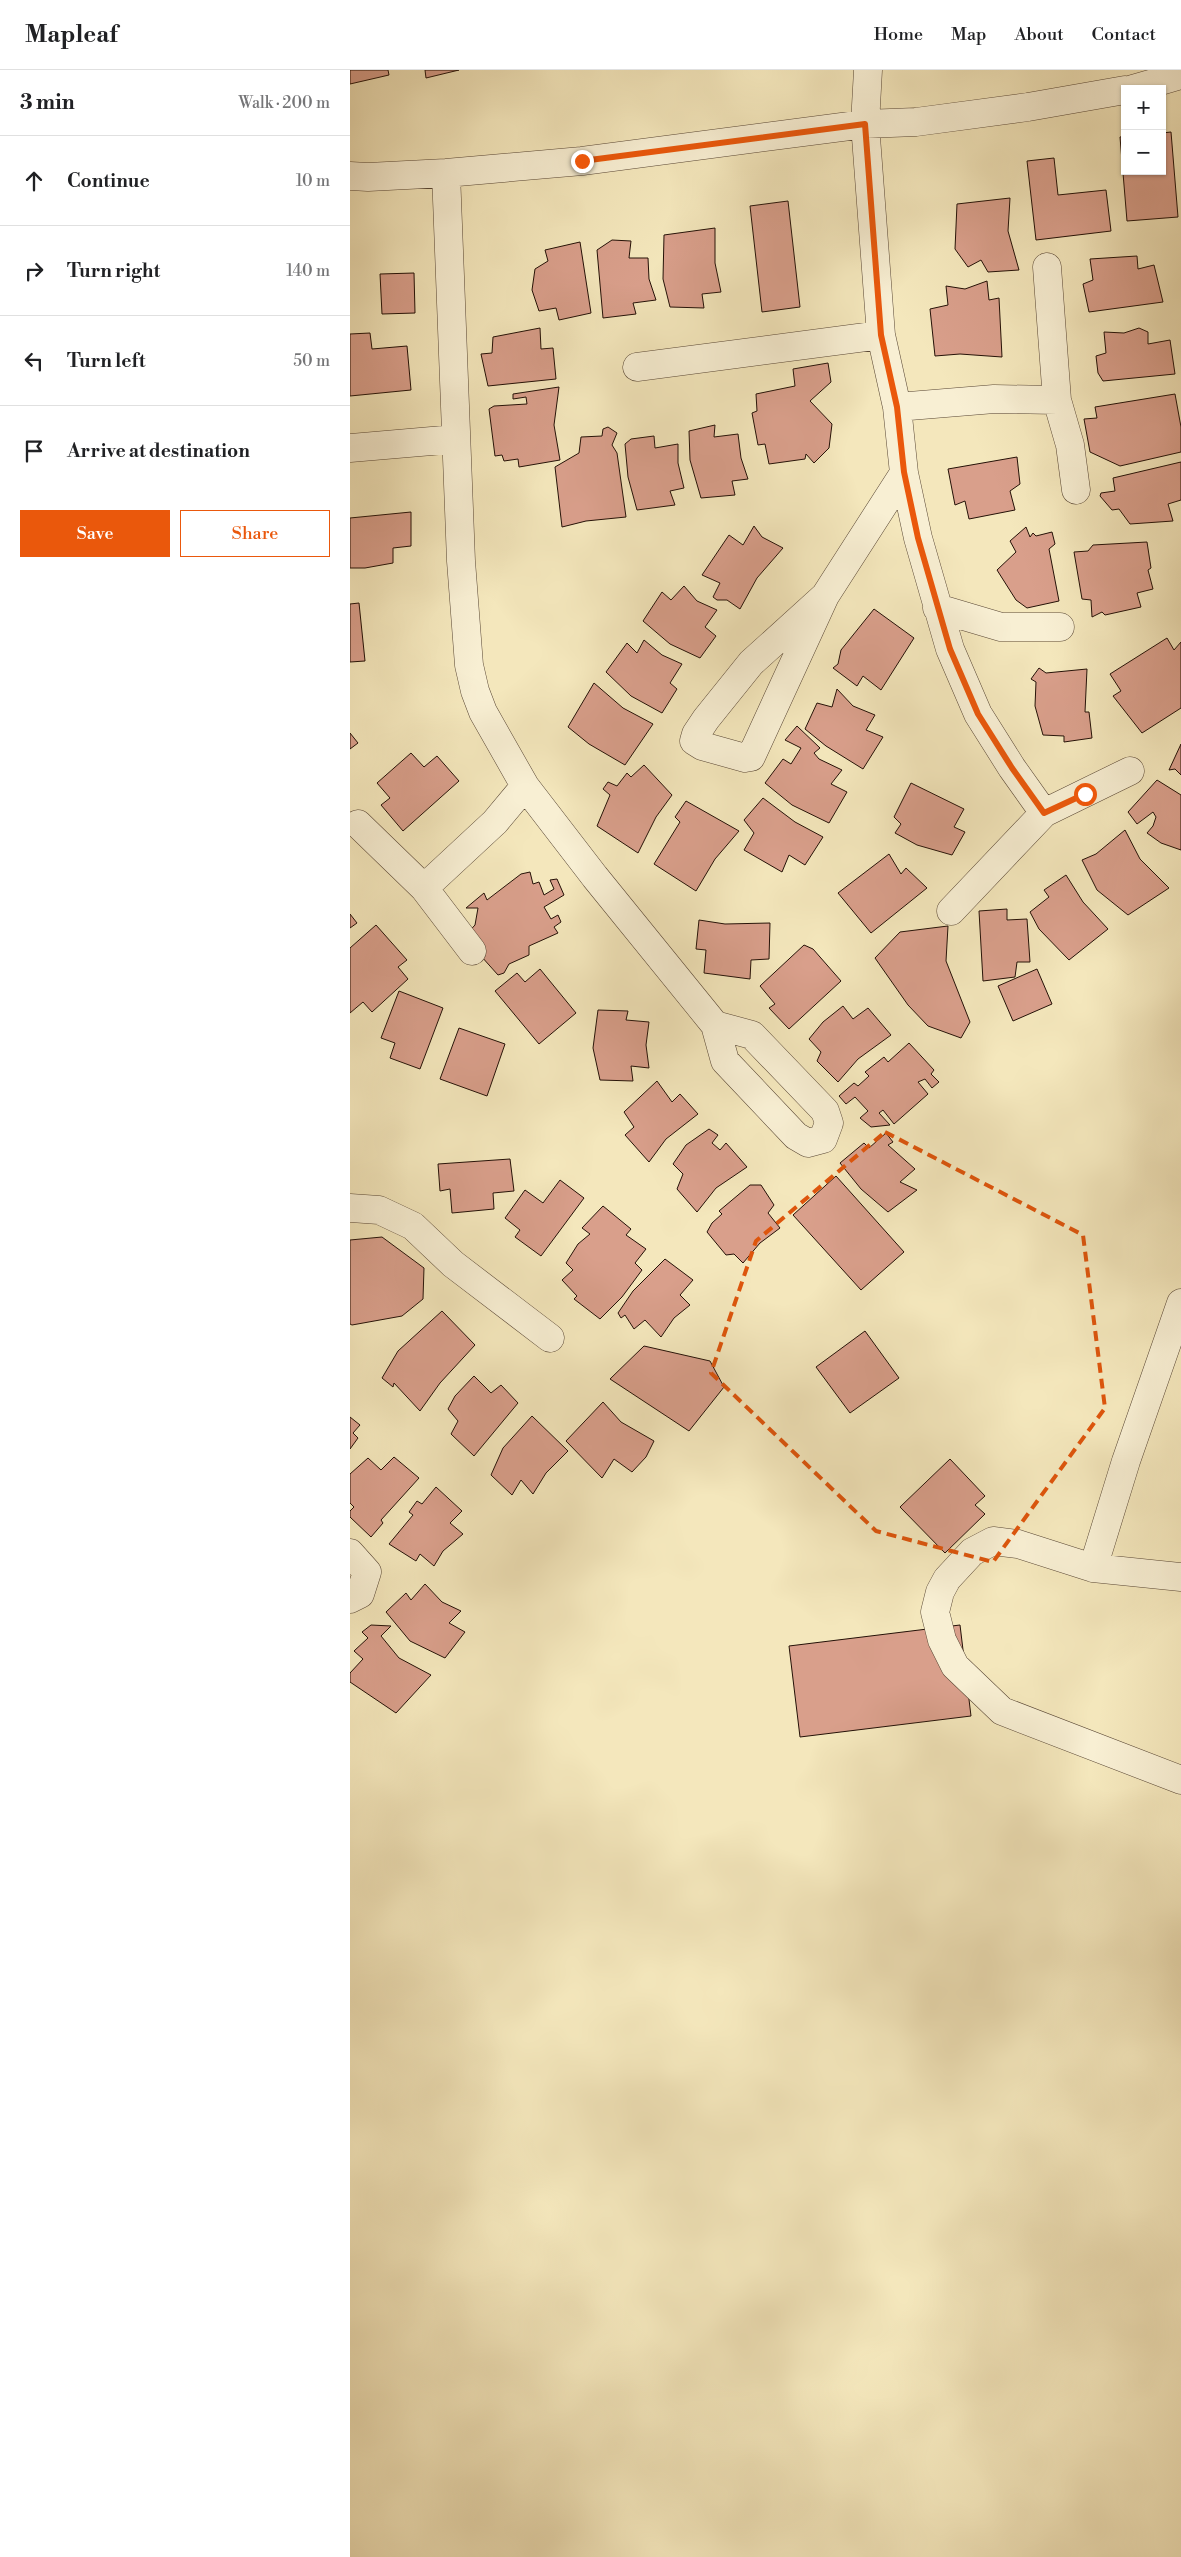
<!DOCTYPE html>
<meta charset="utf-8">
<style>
:root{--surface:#fff;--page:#f6f6f6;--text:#202124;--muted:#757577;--line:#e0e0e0;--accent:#ea580c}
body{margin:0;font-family:"Libre Bodoni",serif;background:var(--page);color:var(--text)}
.controls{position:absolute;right:15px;top:15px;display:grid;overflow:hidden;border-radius:0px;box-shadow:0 1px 4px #0004}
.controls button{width:45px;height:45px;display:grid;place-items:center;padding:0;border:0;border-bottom:1px solid var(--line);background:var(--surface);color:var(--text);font:25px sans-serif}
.stop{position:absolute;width:15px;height:15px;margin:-11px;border:4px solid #ea580c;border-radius:50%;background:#fff}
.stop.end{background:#ea580c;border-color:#fff;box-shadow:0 1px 5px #0008}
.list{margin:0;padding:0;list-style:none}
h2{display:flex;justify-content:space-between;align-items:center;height:65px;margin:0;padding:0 20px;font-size:21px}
h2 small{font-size:16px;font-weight:400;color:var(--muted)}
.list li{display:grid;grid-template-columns:32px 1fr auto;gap:15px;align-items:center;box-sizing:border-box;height:90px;padding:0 20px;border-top:1px solid var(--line)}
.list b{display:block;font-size:19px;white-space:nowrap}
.list em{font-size:16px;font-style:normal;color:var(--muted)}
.actions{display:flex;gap:10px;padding:15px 20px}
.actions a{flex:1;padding:11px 0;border:1px solid var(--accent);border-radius:0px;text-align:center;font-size:18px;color:var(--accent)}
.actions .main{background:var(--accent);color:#fff}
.icon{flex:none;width:28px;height:28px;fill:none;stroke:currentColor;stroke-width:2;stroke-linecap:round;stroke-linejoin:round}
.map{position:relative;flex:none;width:831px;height:2487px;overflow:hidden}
header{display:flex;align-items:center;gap:30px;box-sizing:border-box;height:70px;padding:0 25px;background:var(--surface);border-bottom:1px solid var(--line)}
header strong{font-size:24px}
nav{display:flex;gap:28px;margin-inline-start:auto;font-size:18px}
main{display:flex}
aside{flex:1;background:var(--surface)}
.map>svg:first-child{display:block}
.building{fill:#d99f8b;stroke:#241107}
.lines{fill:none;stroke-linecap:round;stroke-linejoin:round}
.minor-casing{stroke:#584634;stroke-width:29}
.minor{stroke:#f8efd3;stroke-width:28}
.route{stroke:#ea580c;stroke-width:6}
.marked{fill:none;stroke:#de550c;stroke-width:4;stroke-dasharray:10 6;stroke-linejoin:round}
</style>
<header>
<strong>Mapleaf</strong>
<nav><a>Home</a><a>Map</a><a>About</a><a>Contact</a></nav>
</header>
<main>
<aside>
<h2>3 min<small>Walk · 200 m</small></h2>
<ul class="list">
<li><svg class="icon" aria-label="ahead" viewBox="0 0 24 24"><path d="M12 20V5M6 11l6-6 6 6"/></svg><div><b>Continue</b></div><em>10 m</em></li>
<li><svg class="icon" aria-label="right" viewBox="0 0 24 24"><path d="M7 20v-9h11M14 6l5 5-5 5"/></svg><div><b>Turn right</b></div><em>140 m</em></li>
<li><svg class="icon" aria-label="left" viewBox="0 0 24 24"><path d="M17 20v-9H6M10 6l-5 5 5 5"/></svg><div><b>Turn left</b></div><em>50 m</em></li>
<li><svg class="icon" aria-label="arrive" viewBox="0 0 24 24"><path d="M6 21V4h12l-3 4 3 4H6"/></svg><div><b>Arrive at destination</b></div></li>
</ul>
<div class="actions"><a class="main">Save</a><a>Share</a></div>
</aside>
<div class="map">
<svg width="831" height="2487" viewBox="0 0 831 2487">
<rect width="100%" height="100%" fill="#f4e7bc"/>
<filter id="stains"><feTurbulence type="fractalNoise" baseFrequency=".004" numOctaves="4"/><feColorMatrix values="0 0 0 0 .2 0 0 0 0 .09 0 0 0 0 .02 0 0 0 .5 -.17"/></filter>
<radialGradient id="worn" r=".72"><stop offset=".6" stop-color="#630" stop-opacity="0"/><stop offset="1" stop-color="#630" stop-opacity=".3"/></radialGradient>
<path class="building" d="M0,0H38L39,5L0,14Z
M75,0H109L76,8Z
M821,62L828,147L777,151L770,67L775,66V101H812V63Z
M704,88L708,125L756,120L761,161L686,170L677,91Z
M660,128L658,161L669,200L638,202L631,190L618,197L605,179L607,134Z
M438,131L450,237L412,242L400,136Z
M365,158V193L371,222L352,224L354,238L320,237L313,209L314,165Z
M262,170L281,171L279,188H298L299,209L306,230L283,233L286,244L253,248L247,180Z
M230,172L241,243L209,250L206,238L189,241L182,220L185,199L198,191L195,180Z
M787,186L788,199L804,195L813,232L739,242L733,214L743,210L740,189Z
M64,203L65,243L32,244L30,204Z
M637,211L639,230L649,228L652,287L610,284L585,286L580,239L598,235L596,216L615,219Z
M190,258L191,279L203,278L206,309L138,316L131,284L142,283L143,267Z
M789,258L798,262V274L820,270L825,304L753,311L748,303L746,286L756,283L754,262L774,263Z
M20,263L22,279L57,276L61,320L0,326V264Z
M478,293L481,312L460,331L482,354L479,378L464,393L456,384L455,389L419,394L415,374L408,375L402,343L407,341L406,324L445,316L443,299Z
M209,317L204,355L210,390L169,397L168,389L154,391L152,385L145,386L139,339L144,336L177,334L176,327L163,329V324Z
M825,324L831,357V382L770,396L740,382L734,349L747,348L745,337Z
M365,355L364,367L388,364L391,388L398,409L382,411L385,425L351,428L340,390L339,361Z
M258,357L267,363L262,375L267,383L276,447L236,451L212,457L205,397L229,383L231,367L252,366L253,359Z
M304,366L305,378L328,374V393L334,418L320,421L325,435L287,440L278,407L275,374L281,369Z
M667,387L670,414L660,421L665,440L619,449L615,431L605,435L598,399Z
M831,392V430L818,434L823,451L780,454L769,439L762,440L750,426L751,423L765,421L763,408Z
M61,442V476L43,478V493L15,498H0V448Z
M404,456L412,467L433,478L407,508L390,539L377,530H367L363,527L370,513L352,505L379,465L393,475Z
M676,457L680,467L683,463L686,466L702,462L705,474L699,479L709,531L677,538L666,530L647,500L666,482L660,471Z
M797,472L801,498L798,500L803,519L787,523L791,537L755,545L752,542L742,547L741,530L732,529L724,482L738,481L743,475Z
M334,516L347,531L367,540L355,557L366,566L350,588L320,574L293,551L312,522L321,530Z
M9,533L15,591L0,592V534Z
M524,539L564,568L531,620L513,606L507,616L483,598L488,594L491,580Z
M817,568L824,580L831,572V638L792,663L763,626L771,621L760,604Z
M294,570L312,585L332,594L320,613L327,619L312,643L281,626L256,602L277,573L287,583Z
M689,598L696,603L737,599L735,642H739L742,668L714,672V666L693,665L685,636L686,612L681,609Z
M244,613L273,638L303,654L275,695L239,674L218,657Z
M487,619L503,636L525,645L516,660L533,667L513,699L476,676L455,659L467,633L482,637Z
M447,656L470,678L464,683L469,689L492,700L481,714L497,722L479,753L442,735L415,713L433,689L441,694L451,678L435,670Z
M0,663L8,673L0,679Z
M831,674V705L825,699L819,700Z
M61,683L74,697L87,686L109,711L53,761L31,735L40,728L27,713Z
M294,695L322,725L306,747L288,783L247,756L260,725L253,719L258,712L267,716L277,703L281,707Z
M807,710L831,725V780L811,773L797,763L803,756L806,747L803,742L787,754L778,742Z
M561,713L614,739L604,757L615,762L602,785L567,775L545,763L551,754L544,747Z
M413,728L445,752L473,767L455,795L439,785L432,802L394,780L404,763L394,750Z
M336,731L389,761L365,789L346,821L304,794L330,752L325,747Z
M775,760L790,789L819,818L778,845L747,820L732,790L746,784Z
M539,784L551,804L556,798L577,818L521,863L488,823Z
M180,802L183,814L189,812L194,825L204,819L200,810L207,809L214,825L194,837L201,849L208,845L211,852L204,857L208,863L179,876V885L159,894L154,903L148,905L114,867L125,855L128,838H116L134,823L137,830L171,804Z
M716,805L733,832L758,859L719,890L689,859L680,842L699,827L694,820Z
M657,839V850L677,849L680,892H667L665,907L633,911L629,841Z
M0,844L7,853L0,858Z
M349,850L375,854L420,853L419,889L401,890L400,909L354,903L356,880L346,879Z
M26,855L57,890L48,897L58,909L22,942L13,932L0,943V878Z
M598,856L596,891L620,952L611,968L578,956L558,935L525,888L550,862Z
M454,875L463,879L491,911L439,959L419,938L425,934L410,916Z
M190,899L226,943L189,974L145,921L167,903L175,912Z
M687,899L702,934L663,951L648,916Z
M49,921L93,938L70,999L40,988L45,973L31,968Z
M493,936L503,949L518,938L541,965L508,989L488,1012L467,991L471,982L459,969L473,952Z
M248,940L278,941L276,950L299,952L296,975L299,998L281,996L283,1011L250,1010L243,978Z
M109,958L155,974L137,1026L90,1009Z
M559,973L584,1000L581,1004L589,1012L582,1018L575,1009L568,1012L578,1024L544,1054L533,1040L529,1043L540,1055L521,1057L510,1048L518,1041L505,1027L496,1034L489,1026L504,1013L508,1016L519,1006L515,1002L534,987L538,992Z
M307,1011L322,1032L330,1024L348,1044L316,1069L299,1092L275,1065L284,1057L274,1042Z
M359,1059L368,1065L362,1073L370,1080L376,1073L397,1097L366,1118L347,1142L327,1119L333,1104L323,1094L336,1075Z
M536,1063L543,1072L538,1075L565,1099L550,1112L567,1120L538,1142L511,1119L490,1093L514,1073L519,1078Z
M160,1089L164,1121L143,1123L144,1139L102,1143L100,1119L90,1121L88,1094Z
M486,1106L554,1182L511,1220L443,1145Z
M210,1110L234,1128L191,1186L165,1167L170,1160L155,1148L175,1120L193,1133Z
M400,1115H411L424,1135L418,1143L430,1158L410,1173L393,1193L384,1184L376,1185L357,1162L362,1153L372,1144L369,1141Z
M253,1136L281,1159L276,1165L296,1179L285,1193L292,1200L272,1227L250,1249L224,1229L227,1226L212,1210L223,1200L216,1193L228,1174L240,1164L232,1158Z
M32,1167L74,1198L73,1229L52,1246L2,1255L0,1254V1170Z
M315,1189L343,1210L330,1225L340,1235L324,1248L311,1267L295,1250L284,1259L275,1245L271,1248L268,1243L283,1221Z
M92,1241L125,1275L90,1313L70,1341L44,1313L43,1317L32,1308L48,1281Z
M515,1261L549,1308L500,1343L466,1297Z
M294,1276L360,1291L374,1317L339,1361L260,1309Z
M124,1306L141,1323L151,1315L168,1333L124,1386L101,1364L108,1351L98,1339L105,1326Z
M253,1332L271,1352L304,1371L296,1387L282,1402L264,1389L252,1408L216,1371Z
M182,1346L218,1381L196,1403L183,1424L171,1410L162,1425L141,1405L153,1378Z
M0,1347L10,1355L3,1363L8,1368L0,1379Z
M44,1387L69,1408L31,1450L33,1453L21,1467L0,1447V1441L4,1437L0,1433V1404L18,1388L31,1400Z
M600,1389L635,1426L625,1435L635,1444L595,1483L550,1437Z
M86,1417L112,1441L100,1453L113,1464L93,1481L84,1496L70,1484L66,1491L39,1474L63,1445L59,1442L67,1431L72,1434Z
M75,1514L92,1532L111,1541L99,1553L115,1562L95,1588L60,1571L36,1542L56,1523L61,1530Z
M21,1555L41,1556L31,1566L49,1588L81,1605L46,1643L0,1612V1603L13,1589L4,1581L18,1568L12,1562Z
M610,1555L621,1646L450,1667L439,1576Z"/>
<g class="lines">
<g class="minor-casing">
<path id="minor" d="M518,0L515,54L531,265L547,337L554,403L568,468L600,579L628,644L662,698L694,743
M783,19L831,5
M96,103L111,491L119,595L125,621L133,642L175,716L245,807L365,955L375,991L446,1066L458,1073L473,1069L479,1053L475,1041L402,965L365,955
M0,106L18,107L96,103L232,91L515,54L566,52L678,37L775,20
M697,197L707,330L720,375L726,420
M287,297L531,265
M547,337L644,329L707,330
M0,378L105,369
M475,526L401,593L356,649L346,664L344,671L352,676L395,688L401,687L475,526L554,403
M587,538L651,557H710
M8,754L74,818L122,881
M74,818L145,752L175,716
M601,841L694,743L780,701
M0,1138L29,1140L63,1156L103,1194L200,1268
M0,1483L17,1502L10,1524L0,1529
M743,1498L776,1391L831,1233
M831,1507L743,1498L668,1474L643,1471L622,1482L597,1509L590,1522L585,1542L592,1570L605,1596L652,1641L831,1710"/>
</g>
<use href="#minor" class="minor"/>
</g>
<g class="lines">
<path class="route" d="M232,91L515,54L531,265L547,337L554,402L568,468L600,579L628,644L662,698L694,743L735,724"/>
</g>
<path class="marked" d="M535,1062L733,1165L755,1338L643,1492L526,1461L361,1303L406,1171Z"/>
<rect width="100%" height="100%" filter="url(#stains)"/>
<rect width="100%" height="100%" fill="url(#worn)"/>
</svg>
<div class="controls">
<button>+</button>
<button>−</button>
</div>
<div class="stop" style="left:735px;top:724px"></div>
<div class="stop end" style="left:232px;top:91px"></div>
</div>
</main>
